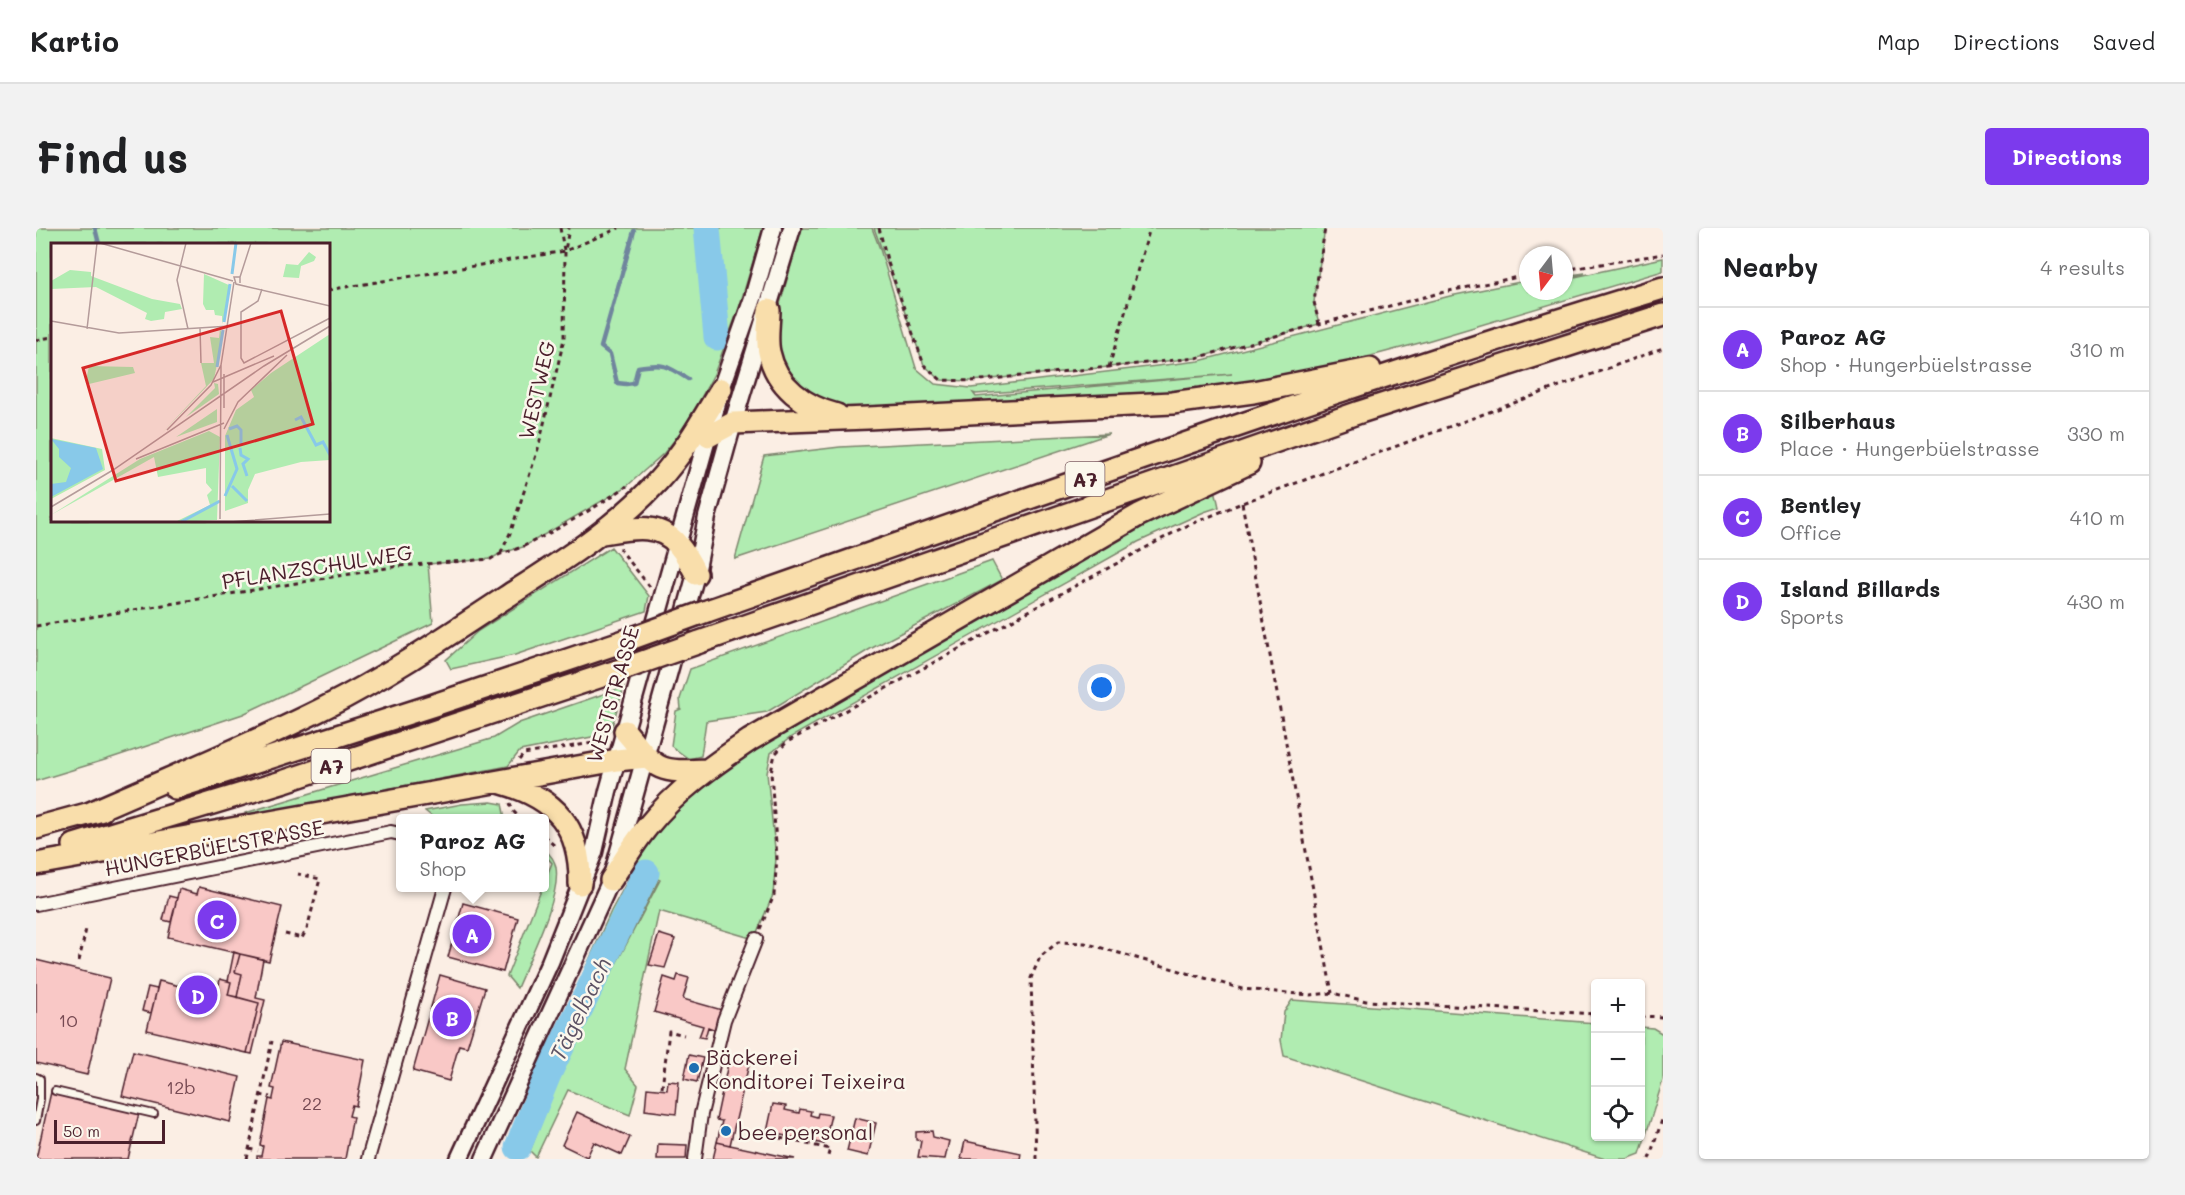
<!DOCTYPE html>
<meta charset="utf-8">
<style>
:root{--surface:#fff;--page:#f2f2f2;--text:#202124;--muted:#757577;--line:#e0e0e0;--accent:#7c3aed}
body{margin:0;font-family:Mali,sans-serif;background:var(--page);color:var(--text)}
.controls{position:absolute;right:18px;bottom:18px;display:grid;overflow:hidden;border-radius:6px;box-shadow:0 2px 4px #0004}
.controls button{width:54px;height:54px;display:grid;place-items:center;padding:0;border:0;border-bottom:2px solid var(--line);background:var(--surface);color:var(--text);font:30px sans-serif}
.compass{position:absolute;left:1483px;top:18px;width:54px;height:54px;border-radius:50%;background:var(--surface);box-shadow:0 2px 4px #0004;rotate:196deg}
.scale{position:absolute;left:18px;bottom:15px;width:111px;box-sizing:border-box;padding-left:6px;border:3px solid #4a1f2b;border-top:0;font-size:16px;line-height:21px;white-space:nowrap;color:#4a1f2b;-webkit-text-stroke:4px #fbf7ec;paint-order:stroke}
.you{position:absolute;left:1066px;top:460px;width:21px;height:21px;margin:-15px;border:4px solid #fff;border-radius:50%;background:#1a73e8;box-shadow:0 0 0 9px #1a73e833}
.badge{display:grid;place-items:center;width:39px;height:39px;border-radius:50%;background:var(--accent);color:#fff;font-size:20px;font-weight:700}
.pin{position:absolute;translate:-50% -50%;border:3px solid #fff;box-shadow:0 2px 6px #0006}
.popup{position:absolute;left:360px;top:586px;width:153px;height:78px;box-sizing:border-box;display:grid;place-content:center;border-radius:6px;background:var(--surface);filter:drop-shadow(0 2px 4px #0005);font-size:20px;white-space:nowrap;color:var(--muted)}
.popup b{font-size:22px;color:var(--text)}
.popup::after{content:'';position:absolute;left:50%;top:100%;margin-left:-12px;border:12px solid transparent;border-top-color:var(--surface)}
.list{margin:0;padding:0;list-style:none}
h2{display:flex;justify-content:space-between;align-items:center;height:78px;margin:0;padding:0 24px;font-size:26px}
h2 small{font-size:20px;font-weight:400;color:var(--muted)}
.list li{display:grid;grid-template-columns:39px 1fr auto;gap:18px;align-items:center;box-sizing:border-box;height:84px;padding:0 24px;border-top:2px solid var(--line)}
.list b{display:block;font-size:22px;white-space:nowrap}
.list p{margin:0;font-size:20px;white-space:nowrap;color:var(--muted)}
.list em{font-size:20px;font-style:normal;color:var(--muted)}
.icon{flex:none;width:33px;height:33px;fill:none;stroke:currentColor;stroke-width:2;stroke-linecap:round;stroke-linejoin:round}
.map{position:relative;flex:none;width:1627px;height:931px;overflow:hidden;border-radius:6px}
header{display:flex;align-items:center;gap:36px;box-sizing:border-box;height:84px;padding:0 30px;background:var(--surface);border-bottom:2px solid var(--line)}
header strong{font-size:28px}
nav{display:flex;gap:33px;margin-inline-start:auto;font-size:21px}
.intro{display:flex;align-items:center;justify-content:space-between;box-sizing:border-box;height:144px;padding:0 36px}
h1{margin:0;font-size:42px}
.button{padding:15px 27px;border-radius:6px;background:var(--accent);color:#fff;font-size:21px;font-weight:700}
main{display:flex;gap:36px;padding:0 36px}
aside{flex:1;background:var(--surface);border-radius:6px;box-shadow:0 2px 4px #0004}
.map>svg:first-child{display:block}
.green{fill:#b0ecb1;stroke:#7d866e;stroke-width:1.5;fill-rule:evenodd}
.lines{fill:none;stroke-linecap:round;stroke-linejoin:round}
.stream{stroke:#6f859d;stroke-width:4.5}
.river{stroke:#88c9e9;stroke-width:27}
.building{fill:#f9c8c6;stroke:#4a1f2b;stroke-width:1.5}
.lane-casing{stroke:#4a1f2b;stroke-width:10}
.street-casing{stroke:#4a1f2b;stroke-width:16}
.secondary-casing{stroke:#4a1f2b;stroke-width:21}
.highway-casing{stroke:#4a1f2b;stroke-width:26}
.path{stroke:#4a1f2b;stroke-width:3;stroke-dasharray:4.5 4.5;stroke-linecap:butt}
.lane{stroke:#fbf7ec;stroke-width:6}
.street{stroke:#fbf7ec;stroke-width:12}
.secondary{stroke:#fbf7ec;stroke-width:16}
.highway{stroke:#f9deab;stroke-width:21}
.highway-bridge-casing{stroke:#4a1f2b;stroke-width:26;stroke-linecap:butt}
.highway-bridge{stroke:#f9deab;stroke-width:21}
.poi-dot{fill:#1f6fb2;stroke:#fbf7ec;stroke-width:2}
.labels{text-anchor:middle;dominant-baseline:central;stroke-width:5;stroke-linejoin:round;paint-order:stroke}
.number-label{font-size:18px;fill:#764952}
.shield{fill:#fbf7ec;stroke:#7f6065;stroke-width:1.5}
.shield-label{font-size:20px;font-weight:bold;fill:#4a1f2b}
.street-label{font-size:21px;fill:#4a1f2b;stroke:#fbf7ec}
.poi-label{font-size:21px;fill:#4a1f2b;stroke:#fbf7ec;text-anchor:start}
.water-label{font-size:22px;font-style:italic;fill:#5d5264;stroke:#fbf7ec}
.inset-river{fill:none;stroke:#88c9e9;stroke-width:3}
.inset-road{fill:none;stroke:#b49b9a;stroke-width:1.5}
.view{fill:#d62828;fill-opacity:0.15;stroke:#d62828;stroke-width:3}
.inset-edge{fill:none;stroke:#4a1f2b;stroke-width:3}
</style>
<header>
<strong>Kartio</strong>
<nav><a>Map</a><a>Directions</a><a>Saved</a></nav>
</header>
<div class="intro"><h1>Find us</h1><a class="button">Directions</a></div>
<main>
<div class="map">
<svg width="1627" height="931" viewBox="0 0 1627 931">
<rect width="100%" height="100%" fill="#fbeee4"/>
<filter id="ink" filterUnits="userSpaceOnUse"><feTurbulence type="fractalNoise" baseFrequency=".0167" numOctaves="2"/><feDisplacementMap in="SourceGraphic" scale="12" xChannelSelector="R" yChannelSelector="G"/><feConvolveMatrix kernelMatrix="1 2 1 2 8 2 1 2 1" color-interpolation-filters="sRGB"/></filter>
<g filter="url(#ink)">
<path class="green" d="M0,0H727L703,80L678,146L661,177L645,204L628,225L590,259L487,319L465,325L455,331L392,336L397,395L207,486L72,531L0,553ZM16,16H292V292H16Z
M766,0H836L844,21L880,140L899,156L935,160L1163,133L1414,68L1484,54L1492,53V63H1528V48L1549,45L1534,50L1627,30V43L1391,113L1267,146L1165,163L842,181L808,180L775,169L746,141L737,111L741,86ZM1196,146L940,169L937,165L940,166Z
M838,0H1289L1278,74L1283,96L1160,130L936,153L905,152L888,137Z
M1073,206L699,331L728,228L804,219Z
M1179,261L1183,279L1168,284L1102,314L755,509L735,525L731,545L740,630L737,667L718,711L623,683L589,841L602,857L594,887L532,862L500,929L494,923L511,880L492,923L478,913L492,869L575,683L598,641L622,653L560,774L624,652L594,638L628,594L661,560L713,521L1105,297Z
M575,319L613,368L610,383L479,427L415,441L410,432L442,403Z
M956,333L966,352L836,420L731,484L670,493L665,528L653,531L635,518L640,483L645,481L644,471L654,441Z
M588,459L575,501L566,507L484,523L472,538L210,588L209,585L458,510L483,495Z
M455,574L466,576L469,590H398L389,583L426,576Z
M508,621C514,626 519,632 520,640C525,669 493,731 481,760L471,748L506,660H508V654L516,635L508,626Z
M1256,772L1559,795L1560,908H1604L1605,799L1617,800L1627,806V852L1604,926L1591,931H1569L1248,828L1245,812L1248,784Z"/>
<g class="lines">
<path class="stream" d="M59,0L63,16
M598,3L565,119L574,126L581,155L590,156L598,155L602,139C628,135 630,137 652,151"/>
<path class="river" d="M671,0L681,109
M482,919L512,846L610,645"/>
</g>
<path class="building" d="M163,659L246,679L233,733L132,709L143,661L161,666Z
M133,668L141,670L135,694L127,692Z
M427,675L482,690L467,744L412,729Z
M623,706L639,711L629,740L613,737Z
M198,724L204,726L199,744L206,746L201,769L192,767L195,754L192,753Z
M204,726L227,731L220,770L229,772L216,826L211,825L223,775L201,769L206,746L199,744Z
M0,732L74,750L51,847L0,835Z
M404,747L449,760L431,819L423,817L413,853L377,843Z
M642,747L653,750L647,771L686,782L680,802L672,799L669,810L663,809L667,798L618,784L628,749L640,753Z
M184,751L195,754L192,767L223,775L211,825L111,802L123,753L181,767Z
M112,759L121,761L115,785L106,783Z
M245,814L329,832L320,878L316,877L313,888L317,889L309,931H221V928H225L227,918L224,917L233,871L237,872V870L239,861L235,860Z
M97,823L204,849L194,894L86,868Z
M653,827L667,830L661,854L648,851Z
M693,831L713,836L694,917L681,914L686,893L680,892Z
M632,853L643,854L640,886L609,882L611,860L631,862Z
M15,864L103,885L92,931H0Z
M737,876L750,878L749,882L763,885L764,881L775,883L774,887L781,889L782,885L795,887L788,916L731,904Z
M541,884L594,909L586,927L558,914L551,929L526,917Z
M819,890L840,895L832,928L811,923Z
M896,903L897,909L913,913L909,931L882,929L885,913L880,912V904Z
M929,913L985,925L984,931H925Z
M681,914L694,917L759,931H670H677Z
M622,916L651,917L650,931H621Z"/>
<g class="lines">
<g class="lane-casing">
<path id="lane" d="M0,849L4,851V871L0,893
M19,863L118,886"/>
</g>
<g class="street-casing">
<path id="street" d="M0,676L355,604L364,606
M332,931L409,660
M659,931L665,886L688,792L720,711"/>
</g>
<g class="secondary-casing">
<path id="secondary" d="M423,931L514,734L558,624L572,563L685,161L717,70L737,0
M448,931L575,652L660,346L671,289L697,195L756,0"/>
</g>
<g class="highway-casing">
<path id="highway" d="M733,82C733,95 730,111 733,124C740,158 769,179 801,187
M673,208L697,195L832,190L1136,175L1217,164L1334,141
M566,305C592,301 623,293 642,317C649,325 655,336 660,346
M671,383C989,272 1305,157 1627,60
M661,415L1324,184L1627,87
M589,503C621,542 620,545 671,542
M466,555C520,570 545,599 544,656
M139,560L398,477L594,411
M52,586C131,551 211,519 288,480C352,448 411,408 470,369C523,335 578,301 621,254C647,226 666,193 685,161
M0,600L66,582
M38,617L249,553L587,441
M0,636L581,532L610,529
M575,652C587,634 598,615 612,598C640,563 677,537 714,512L1103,287L1213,235"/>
</g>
<path class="path" d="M524,0L528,22
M843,0L851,32L888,137L905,152L936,153L1160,130L1283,96L1408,64L1492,47
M1528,42L1627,26
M292,62L529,23L583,0
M1283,96L1278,74L1289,0
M0,112L16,109
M1073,139L1114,0
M1206,275L1296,765
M583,320L614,359
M465,325L475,303L502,221L528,111L529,23L533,0
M0,398L363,338L455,331C466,324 478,323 490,317C524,300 559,280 591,258
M483,532L488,526L563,514L571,510
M474,575L477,583L484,590
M508,608L520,619
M724,701L738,667L741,630L735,544L739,526L751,514L1148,299L1206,275L1627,120
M249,706L266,710L271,701L284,651L262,646
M43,733L50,701
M1604,788L1627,789
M626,860L633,803L648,807
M224,867L234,869
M735,908L794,921L791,931
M213,921L222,923
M211,931L236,813
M1000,931L995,750L1004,729L1022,714L1049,715L1206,761L1274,767L1296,765L1330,773L1560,786
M1613,931L1627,889"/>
<use href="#lane" class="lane"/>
<use href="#street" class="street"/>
<use href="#secondary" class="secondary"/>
<use href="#highway" class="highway"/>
<g class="highway-bridge-casing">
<path id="highway-bridge" d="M594,411L671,383
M587,441L661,415"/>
</g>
<use href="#highway-bridge" class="highway-bridge"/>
</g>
</g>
<g class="poi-dot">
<circle cx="658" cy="840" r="6"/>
<circle cx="690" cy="903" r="6"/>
</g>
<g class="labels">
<g class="number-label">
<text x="32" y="792">10</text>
<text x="145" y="859">12b</text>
<text x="276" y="875">22</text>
</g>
<g class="shield">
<rect x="1029.5" y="234" width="39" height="34" rx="4.5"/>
<rect x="275.5" y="521" width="39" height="34" rx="4.5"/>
</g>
<g class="shield-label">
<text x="1049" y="251">A7</text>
<text x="295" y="538">A7</text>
</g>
<g class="street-label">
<text transform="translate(500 162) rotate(-77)">WESTWEG</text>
<text transform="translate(281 338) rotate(-9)">PFLANZSCHULWEG</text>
<text transform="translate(576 466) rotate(-74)">WESTSTRASSE</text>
<text transform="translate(178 619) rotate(-11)">HUNGERBÜELSTRASSE</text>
</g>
<g class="poi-label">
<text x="670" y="828">Bäckerei<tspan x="670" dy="24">Konditorei Teixeira</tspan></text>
<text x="702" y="903">bee personal</text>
</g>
<g class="water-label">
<text transform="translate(544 781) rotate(-64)">Tägelbach</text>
</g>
</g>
<g transform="translate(15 15)">
<rect width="279" height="279" fill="#fbeee4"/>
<path d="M258,9L265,14L263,18L250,23L248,35L232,34L235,21L247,22ZM19,27L40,29V33L101,56L129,61L131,66L114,69L113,76L100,78L94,76L96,70L45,44L0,46V38ZM153,31L180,43L171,81V73L164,72L163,67H155L152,61ZM169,86L172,93L163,136L110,191L155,143L150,120H163L159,94L168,95ZM279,91V217L250,219L204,231L197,247V260L174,268V193L185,167L203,154L200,147L220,130ZM38,123L82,124L84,130L38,141L35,138ZM163,140L167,141L168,151L135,174L164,145ZM166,166V179L125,194ZM158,188L169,194L166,277L124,279L159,262L156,252L161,247L155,240V225L107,234L103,214L0,272L89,216ZM0,195L51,206L54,227L0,256Z" fill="#b0ecb1"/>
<path d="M0,196L45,205L52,226L0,254V241L15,239L20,225L8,214V206Z" fill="#88c9e9"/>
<path class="inset-river" d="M181,31L185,0M173,79L179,41M166,124L172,87M244,177L250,174L265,202L272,199L279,212M178,186L186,183L190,187V202M189,205L190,212L197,216L192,221L196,233M181,243L196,258M174,253L186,226L176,192M130,279L169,258"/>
<path class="inset-road" d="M49,0L182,38M135,0L126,37L137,86M189,34L200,0M189,40V34H183L185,41L279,63M211,46L207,58L190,69V115L193,120L279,75M0,78L68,90L179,83M149,85L150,120M36,86L46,0M173,131V165M162,139L223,113M173,186L187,159L236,112M116,187L160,142L170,122M85,216L173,180M0,264L62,227L213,123L279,83M169,276L170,122L183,39M179,279L279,271"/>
<path class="view" d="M230,68L262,181L65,238L32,125Z"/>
<rect width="279" height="279" class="inset-edge"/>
</g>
</svg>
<div class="controls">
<button>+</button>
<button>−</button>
<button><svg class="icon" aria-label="locate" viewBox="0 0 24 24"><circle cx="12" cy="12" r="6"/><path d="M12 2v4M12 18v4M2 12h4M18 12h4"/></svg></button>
</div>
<svg class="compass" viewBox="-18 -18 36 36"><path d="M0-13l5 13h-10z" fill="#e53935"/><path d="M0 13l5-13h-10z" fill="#757577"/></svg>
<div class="scale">50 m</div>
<div class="you"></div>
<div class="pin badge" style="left:436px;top:706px">A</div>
<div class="popup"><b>Paroz AG</b>Shop</div>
<div class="pin badge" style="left:416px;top:789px">B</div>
<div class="pin badge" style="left:181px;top:692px">C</div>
<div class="pin badge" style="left:162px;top:767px">D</div>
</div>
<aside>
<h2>Nearby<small>4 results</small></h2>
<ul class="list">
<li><span class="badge">A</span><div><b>Paroz AG</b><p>Shop · Hungerbüelstrasse</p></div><em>310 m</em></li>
<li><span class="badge">B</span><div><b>Silberhaus</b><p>Place · Hungerbüelstrasse</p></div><em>330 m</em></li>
<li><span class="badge">C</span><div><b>Bentley</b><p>Office</p></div><em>410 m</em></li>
<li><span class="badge">D</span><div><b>Island Billards</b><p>Sports</p></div><em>430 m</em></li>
</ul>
</aside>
</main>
